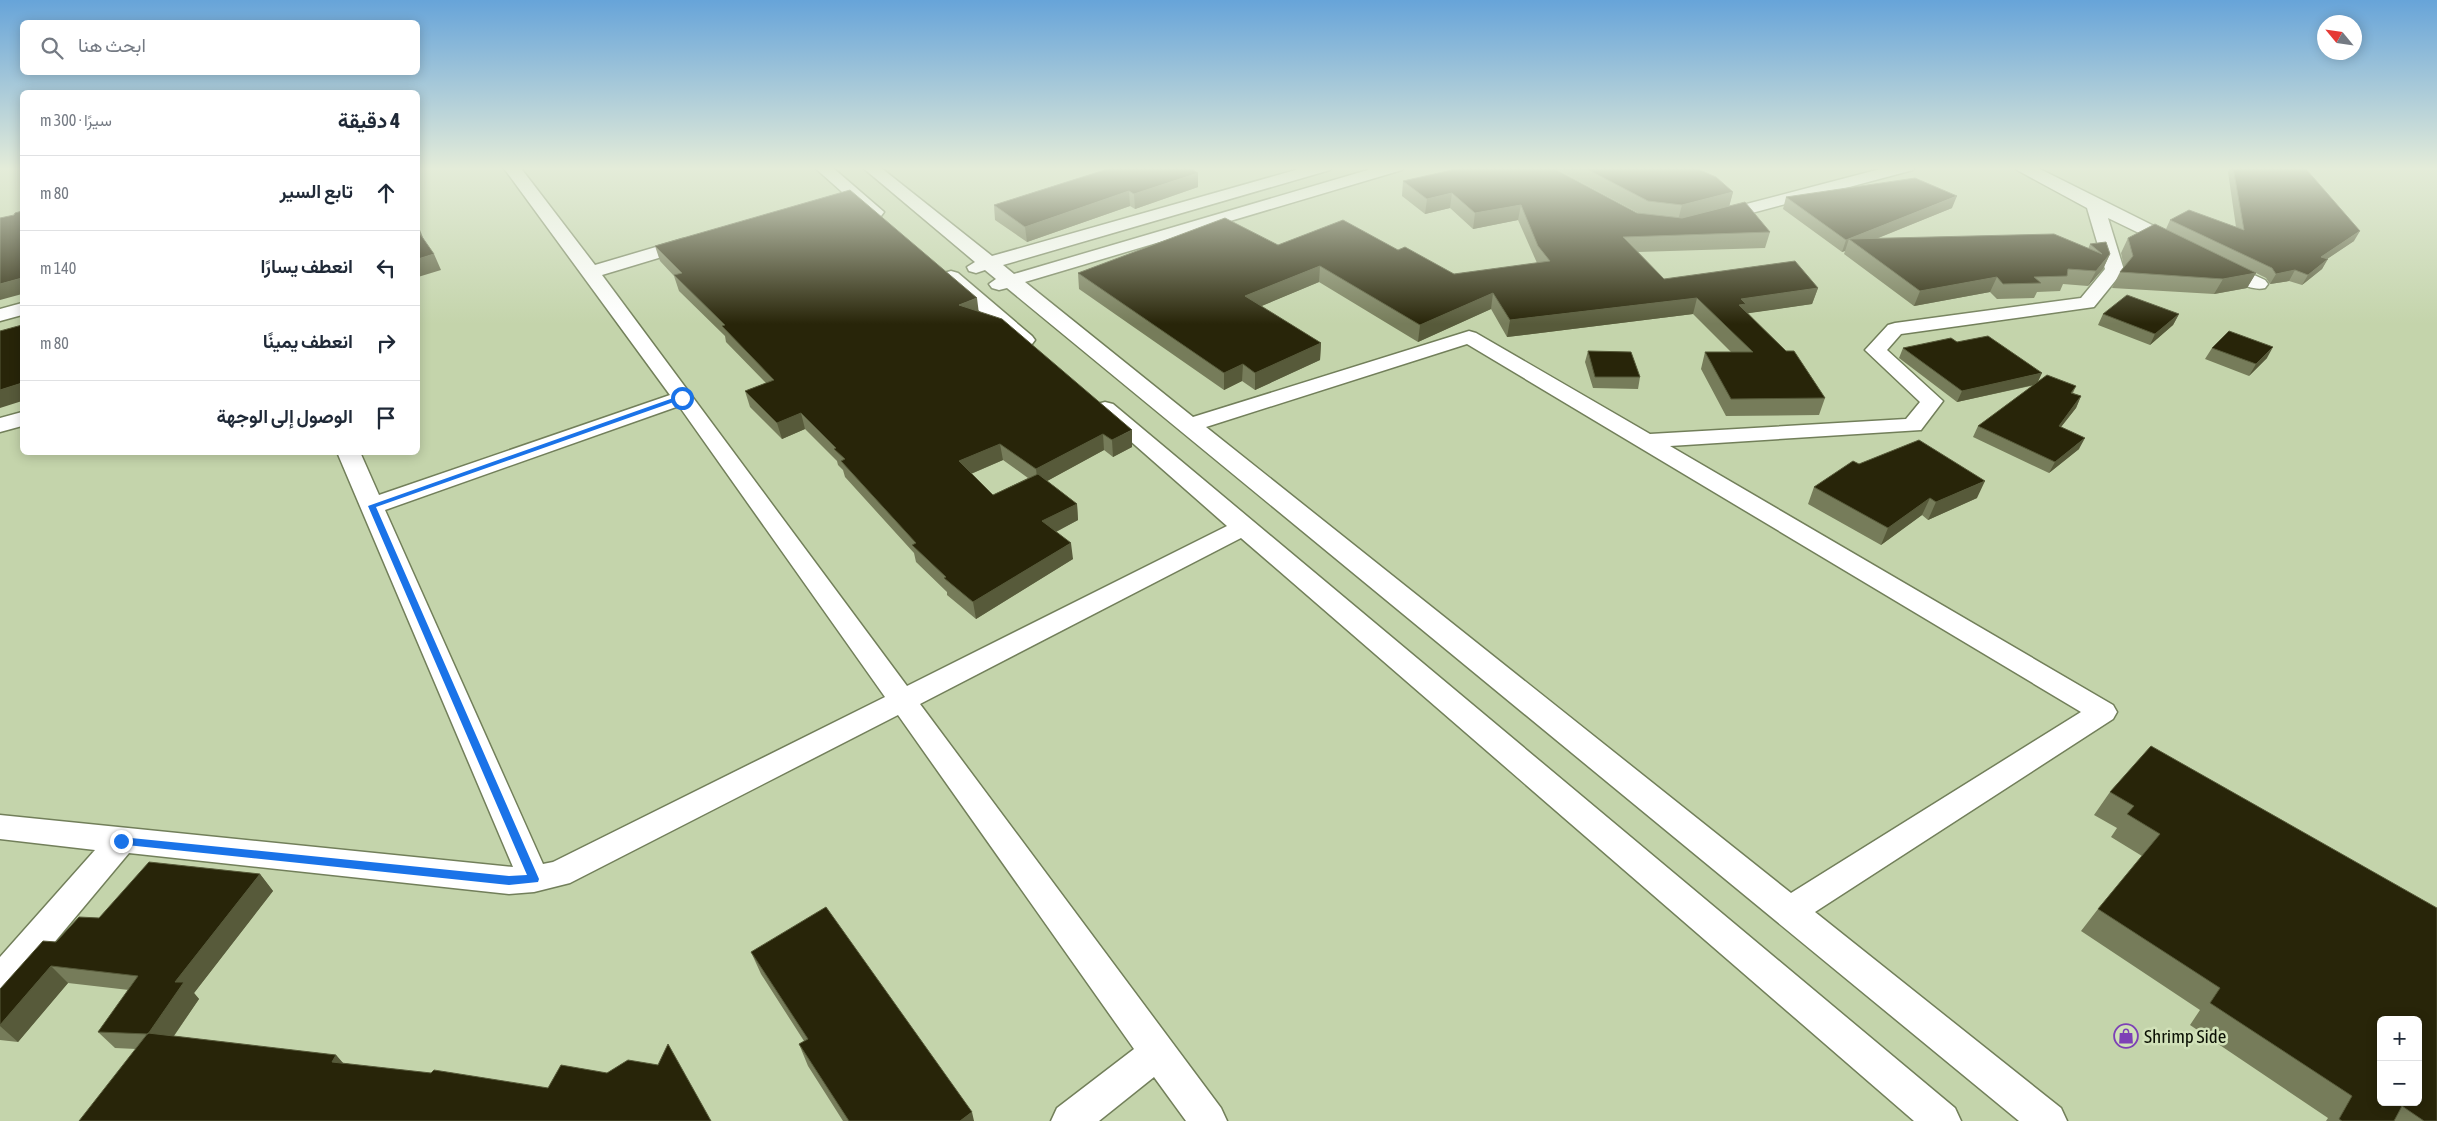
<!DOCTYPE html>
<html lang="ar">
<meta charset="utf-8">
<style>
:root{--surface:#fff;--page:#f2f2f3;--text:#1f2937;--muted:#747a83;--line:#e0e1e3}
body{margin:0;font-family:"Asap Condensed",Vazirmatn,sans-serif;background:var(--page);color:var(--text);direction:rtl}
.controls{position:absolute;right:15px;bottom:15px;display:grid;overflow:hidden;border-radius:8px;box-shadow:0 2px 12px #0003}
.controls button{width:45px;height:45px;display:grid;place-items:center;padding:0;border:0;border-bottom:1px solid var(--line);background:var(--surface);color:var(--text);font:25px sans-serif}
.compass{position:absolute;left:2317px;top:15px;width:45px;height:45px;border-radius:50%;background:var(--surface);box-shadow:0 2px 12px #0003;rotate:299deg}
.stop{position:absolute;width:15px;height:15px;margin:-11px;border:4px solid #1a73e8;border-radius:50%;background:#fff}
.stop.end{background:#1a73e8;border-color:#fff;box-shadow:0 1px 5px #0008}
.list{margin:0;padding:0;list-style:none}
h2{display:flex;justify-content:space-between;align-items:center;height:65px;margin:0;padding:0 20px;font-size:21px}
h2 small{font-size:16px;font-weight:400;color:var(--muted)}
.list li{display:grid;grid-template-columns:32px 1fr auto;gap:15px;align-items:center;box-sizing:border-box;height:75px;padding:0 20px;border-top:1px solid var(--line)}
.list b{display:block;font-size:19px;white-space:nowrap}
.list em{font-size:16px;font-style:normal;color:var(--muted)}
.icon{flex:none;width:28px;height:28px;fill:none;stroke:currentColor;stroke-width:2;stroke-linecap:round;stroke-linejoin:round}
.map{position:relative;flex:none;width:2437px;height:1121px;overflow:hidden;direction:ltr}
.search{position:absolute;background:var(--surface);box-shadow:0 2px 12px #0003;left:20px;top:20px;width:400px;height:55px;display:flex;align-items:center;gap:12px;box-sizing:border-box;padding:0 18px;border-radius:8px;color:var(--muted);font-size:19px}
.panel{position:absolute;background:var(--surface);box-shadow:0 2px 12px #0003;left:20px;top:90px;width:400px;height:365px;border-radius:8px;direction:rtl}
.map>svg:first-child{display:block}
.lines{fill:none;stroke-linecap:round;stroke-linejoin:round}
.minor-casing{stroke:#727f5a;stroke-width:3}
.minor{fill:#fff;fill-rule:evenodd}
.wall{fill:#767c5a;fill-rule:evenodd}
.shaded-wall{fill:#575a3a}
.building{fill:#282509;stroke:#575a3a;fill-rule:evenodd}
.route{fill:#1a73e8}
.labels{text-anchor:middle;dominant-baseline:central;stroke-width:5;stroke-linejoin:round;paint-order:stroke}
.near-poi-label{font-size:19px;fill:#0b1004;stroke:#d1e1b8;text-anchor:start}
</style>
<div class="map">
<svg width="2437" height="1121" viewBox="0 0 2437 1121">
<rect width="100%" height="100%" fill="#c4d4ab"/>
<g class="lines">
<g class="minor-casing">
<path id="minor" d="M503,167H520L595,265L683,239H695L698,243L695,247L602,275L907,686L1227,526L1094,409L1097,404L1105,402L1113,404L1955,1108L1961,1121H1914L1241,538L920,704L1221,1108L1227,1121H1186L1154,1077L1099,1121H1051L1057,1108L1134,1049L898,715L570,883L534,892L509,894L129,853L12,993L0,997V957L95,850L0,839V815L513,867L337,452H360L379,495L670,395ZM679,406L885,697L553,862L543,864L385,510Z
M814,167H832L884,212L881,216H869Z
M862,167H880L992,256L1306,167H1332L1330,170L1003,265L1014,274L1378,167H1404L1402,170L1025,282L1193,417L1469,331L1476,333L1650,434L1906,419L1920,402L1865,350L1888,325L1895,323L2081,298L2105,269L2087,208L2017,170L2015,167H2036L2182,240L2185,244L2182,248H2170L2108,218L2124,270L2094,307L1901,334L1887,350L1943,401L1921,430L1670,446L2113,705L2117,712L2113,719L1815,912L2061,1108L2067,1121H2019L1007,288L999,290L992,288L989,284L996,279L985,270L976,273L969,271L967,267L975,262ZM1467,344L2081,712L1791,893L1206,427Z
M1888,167H1915L1913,170L1718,222L1712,221L1709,217L1712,213Z
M2221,260L2265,280L2268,284L2265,288C2249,292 2229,277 2214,270L2212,266L2214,262Z
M951,271L958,273L1032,336L1035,340L1032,344L1025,346L1018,344L944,281L942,277L944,273Z
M22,303V315L0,321V309Z
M22,412V426L0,432V418Z"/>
</g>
<use href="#minor" class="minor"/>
</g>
<path class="wall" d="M1114,167L1198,187L1135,209L1130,206L1027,242L995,220L994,205Z
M1552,167H1693L1733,192L1729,206L1770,232L1765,248L1638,252L1664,279L1818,288L1812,304L1748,313L1825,398L1819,415L1726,416L1701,369L1705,352H1731L1693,314L1507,337L1491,309L1418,342L1319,282L1261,306L1321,343L1320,360L1255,390L1242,381L1224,390L1079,289L1078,273L1278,245L1398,250L1454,274L1537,263L1518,220L1473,229L1450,208L1425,214L1402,196L1403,181L1640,214Z
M2230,167H2286L2354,241L2327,259L2322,269L2302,285L2289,281L2270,284L2266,278L2256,273L2247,288L2214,294L2112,288L2120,272L2124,267L2121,253L2128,238L2166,229L2170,220L2236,227L2228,172Z
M1786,197L1952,208L1876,239L2088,249L2090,244L2110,254L2103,269L2088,286L2063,284L2060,291L2037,292L2034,298L1997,299L1990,292L1914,306L1844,254L1845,251L1842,252L1783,209Z
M655,246L979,312L1132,447L1113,457L1104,450L1047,481L1077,504L1078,520L1056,532L1073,559L976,619L947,595V592L916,562L914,553L845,477L843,470L838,465L837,461L805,429L782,439L750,407L745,391L766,383L726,342L725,336L679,291L674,276L660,261ZM1003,460L1028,478L993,495L971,474Z
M2103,314H2179L2173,325L2150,345L2098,325Z
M1957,342L2037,383L2076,386L2073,393L2081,396L2076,408L2061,427L2079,449L2049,473L1973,437L1978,426L2035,385L1957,402L1899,358L1903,348Z
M2212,348L2267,358L2249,376L2205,359Z
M1588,351L1640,377L1638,389L1593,388L1585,362Z
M1859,464L1977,498L1928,520L1922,515L1881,545L1808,504L1814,487Z
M2151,746L2437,1121H2326L2328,1118L2190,1025L2200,1010L2081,931L2098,909L2142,856L2111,837L2117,828L2094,815L2110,792Z
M260,874L273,891L194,993L199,999L174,1036L336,1055L343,1063L711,1121L136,1049L115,1048L98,1032L129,990L68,983L18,1042L0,1040V989L56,942L99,918Z
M751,952L974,1121H843L808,1066L799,1044L804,1041L761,974Z"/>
<path class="shaded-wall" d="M1198,173V187L1135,209L1134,194Z
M1129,191L1130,206L1027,242L1025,227Z
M1733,192L1729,207L1678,220L1682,205Z
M1452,193L1450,208L1425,214L1427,199Z
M1957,196L1952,208L1858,246L1849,239L1845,251L1842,252L1846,240Z
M1521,205L1518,220L1473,229L1475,213Z
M420,230L426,245L418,231Z
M2360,231L2354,241L2315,267L2321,257Z
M434,254L441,270L418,277V259Z
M2110,254L2103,269L2088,286L2096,271Z
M2328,259L2322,269L2302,285L2308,275Z
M1320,266L1319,282L1245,313V296Z
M2295,270L2289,281L2270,284L2276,274Z
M2256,273L2247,288L2214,294L2223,279Z
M1997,277L1990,292L1914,306L1920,291Z
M22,278V294L0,300V284Z
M1818,288L1812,304L1743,314L1739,305L1741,299Z
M1493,293L1491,309L1418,342L1420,325Z
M977,298L979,314L959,305Z
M1697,298L1693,314L1507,337L1510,320Z
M2179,314L2173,325L2150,345L2155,334Z
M1321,343L1320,360L1255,390V373Z
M2273,347L2267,358L2249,376L2256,364Z
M1243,364L1242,381L1224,390V373Z
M2042,373L2037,384L1957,402L1962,391Z
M22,383V401L0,408V390Z
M2081,396L2076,408L2053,437L2059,426Z
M801,413L805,429L782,439L777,423Z
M1132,430V447L1113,457L1112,440Z
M1103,434L1104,450L1038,486L1036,469Z
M2085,438L2079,449L2049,473L2055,462Z
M1000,444L1003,460L961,478L959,461Z
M1985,481L1977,498L1928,520L1936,502Z
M1930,498L1922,515L1881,545L1888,528Z
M1077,504L1078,520L1044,538L1042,521Z
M1071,543L1073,559L976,619L973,602Z
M260,874L273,891L194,993L199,999L164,1050L148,1034L175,982Z
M51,966L68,983L18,1042L0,1026V1025Z
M336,1055L355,1077L332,1062Z
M972,1112L974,1121H960Z"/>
<path class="building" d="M1114,167H1188L1198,173L1134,194L1129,191L1025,227L994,205Z
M1465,167H1551L1637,213L1682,218L1745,202L1770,232L1623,237L1664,279L1795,261L1818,288L1741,299L1746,304L1739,305L1786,351H1794L1825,398L1731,399L1705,352H1753L1697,298L1510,320L1493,293L1420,325L1320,266L1245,296L1321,343L1255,373L1243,364L1224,373L1078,273L1225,218L1278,245L1343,220L1398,250L1405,247L1454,274L1550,261L1538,246L1521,205L1475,213L1452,193L1427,199L1403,181Z
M1583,167H1693L1716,177L1733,192L1682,205L1648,201Z
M2233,167H2286L2306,169L2360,231L2321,257L2328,259L2308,275L2295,270L2276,274L2272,268L2170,220L2189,210L2244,230Z
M1915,178L1957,196L1846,240L1786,197Z
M850,190L977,298L959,305L1002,319L1132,430L1112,440L1103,434L1036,469L1000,444L959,461L993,495L1038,474L1077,504L1042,521L1071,543L973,602L944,578L946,577L912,545L916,543L841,461L845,459L834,449L836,448L801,413L777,423L745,391L774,380L722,326L725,325L674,275L682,273L655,246Z
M22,211V278L0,284V218L14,215L15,213Z
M2155,224L2256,273L2223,279L2120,272L2133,256L2128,238Z
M418,231L434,254L418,259Z
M2054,234L2102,254L2090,244L2106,242L2110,254L2096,271L2068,269L2067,276L2034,277L2041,283L2003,284L1997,277L1920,291L1849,239Z
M2127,295L2179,314L2155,334L2103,314Z
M22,325V383L0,390V331Z
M2229,331L2273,347L2256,364L2212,348Z
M1988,336L2042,373L1962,391L1903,348L1951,338L1957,342Z
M1588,351L1631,352L1640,377H1595Z
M2047,375L2076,386L2071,393L2081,396L2059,426L2085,438L2055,462L1978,426Z
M1919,440L1985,481L1936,502L1930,498L1888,528L1814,487L1853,461L1859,464Z
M2151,746L2437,908V1121H2424L2402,1106L2394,1121H2342L2339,1119L2352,1096L2210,1003L2220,988L2098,909L2160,834L2127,814L2134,806L2110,792ZM2381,1020H2418V1102H2381Z
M149,862L260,874L175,982H184L148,1034L98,1032L138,976L51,966L0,1025V989L43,941L56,942L79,917L99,918Z
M826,907L972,1112L960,1121H849L799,1044L808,1039L751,952Z
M148,1033L336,1055L332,1062L431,1073L434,1070L548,1088L561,1065L607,1073L628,1060L658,1065L668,1044L711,1121H79Z"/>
<linearGradient id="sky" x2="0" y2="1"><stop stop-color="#67a4d9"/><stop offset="0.52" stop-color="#e4ecd9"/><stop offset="1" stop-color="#e4ecd9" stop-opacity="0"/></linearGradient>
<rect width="2437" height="324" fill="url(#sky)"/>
<path class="route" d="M679,396L685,398L376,507L539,879L538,882L509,885L117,844L116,841L121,837L509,876L527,875L368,506Z"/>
<defs>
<g id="shop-ring" transform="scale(1.25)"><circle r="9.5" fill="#d1e1b8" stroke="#7d41b6" stroke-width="1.5"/><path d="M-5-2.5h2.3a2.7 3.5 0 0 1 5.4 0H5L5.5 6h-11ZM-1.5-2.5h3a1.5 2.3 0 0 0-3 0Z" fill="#7d41b6"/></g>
</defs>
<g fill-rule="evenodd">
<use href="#shop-ring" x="2126" y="1036"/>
</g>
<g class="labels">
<g class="near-poi-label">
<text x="2144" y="1036">Shrimp Side</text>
</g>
</g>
</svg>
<div class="controls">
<button>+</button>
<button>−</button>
</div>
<svg class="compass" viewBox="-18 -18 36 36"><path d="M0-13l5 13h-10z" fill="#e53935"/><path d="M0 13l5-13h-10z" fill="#747a83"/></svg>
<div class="stop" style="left:682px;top:398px"></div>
<div class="stop end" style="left:121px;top:841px"></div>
<div class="search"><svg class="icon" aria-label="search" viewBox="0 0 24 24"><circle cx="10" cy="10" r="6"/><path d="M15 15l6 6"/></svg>ابحث هنا</div>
<section class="panel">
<h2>4 دقيقة<small>سيرًا · 300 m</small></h2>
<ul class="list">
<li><svg class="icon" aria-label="ahead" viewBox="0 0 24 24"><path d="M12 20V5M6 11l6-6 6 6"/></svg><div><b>تابع السير</b></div><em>80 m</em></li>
<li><svg class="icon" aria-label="left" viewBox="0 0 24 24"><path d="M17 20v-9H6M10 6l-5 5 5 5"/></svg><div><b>انعطف يسارًا</b></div><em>140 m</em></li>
<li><svg class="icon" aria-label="right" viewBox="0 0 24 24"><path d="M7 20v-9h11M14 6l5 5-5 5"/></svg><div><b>انعطف يمينًا</b></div><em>80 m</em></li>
<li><svg class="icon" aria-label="arrive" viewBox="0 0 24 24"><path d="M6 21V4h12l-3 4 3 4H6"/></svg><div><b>الوصول إلى الوجهة</b></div></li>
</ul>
</section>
</div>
